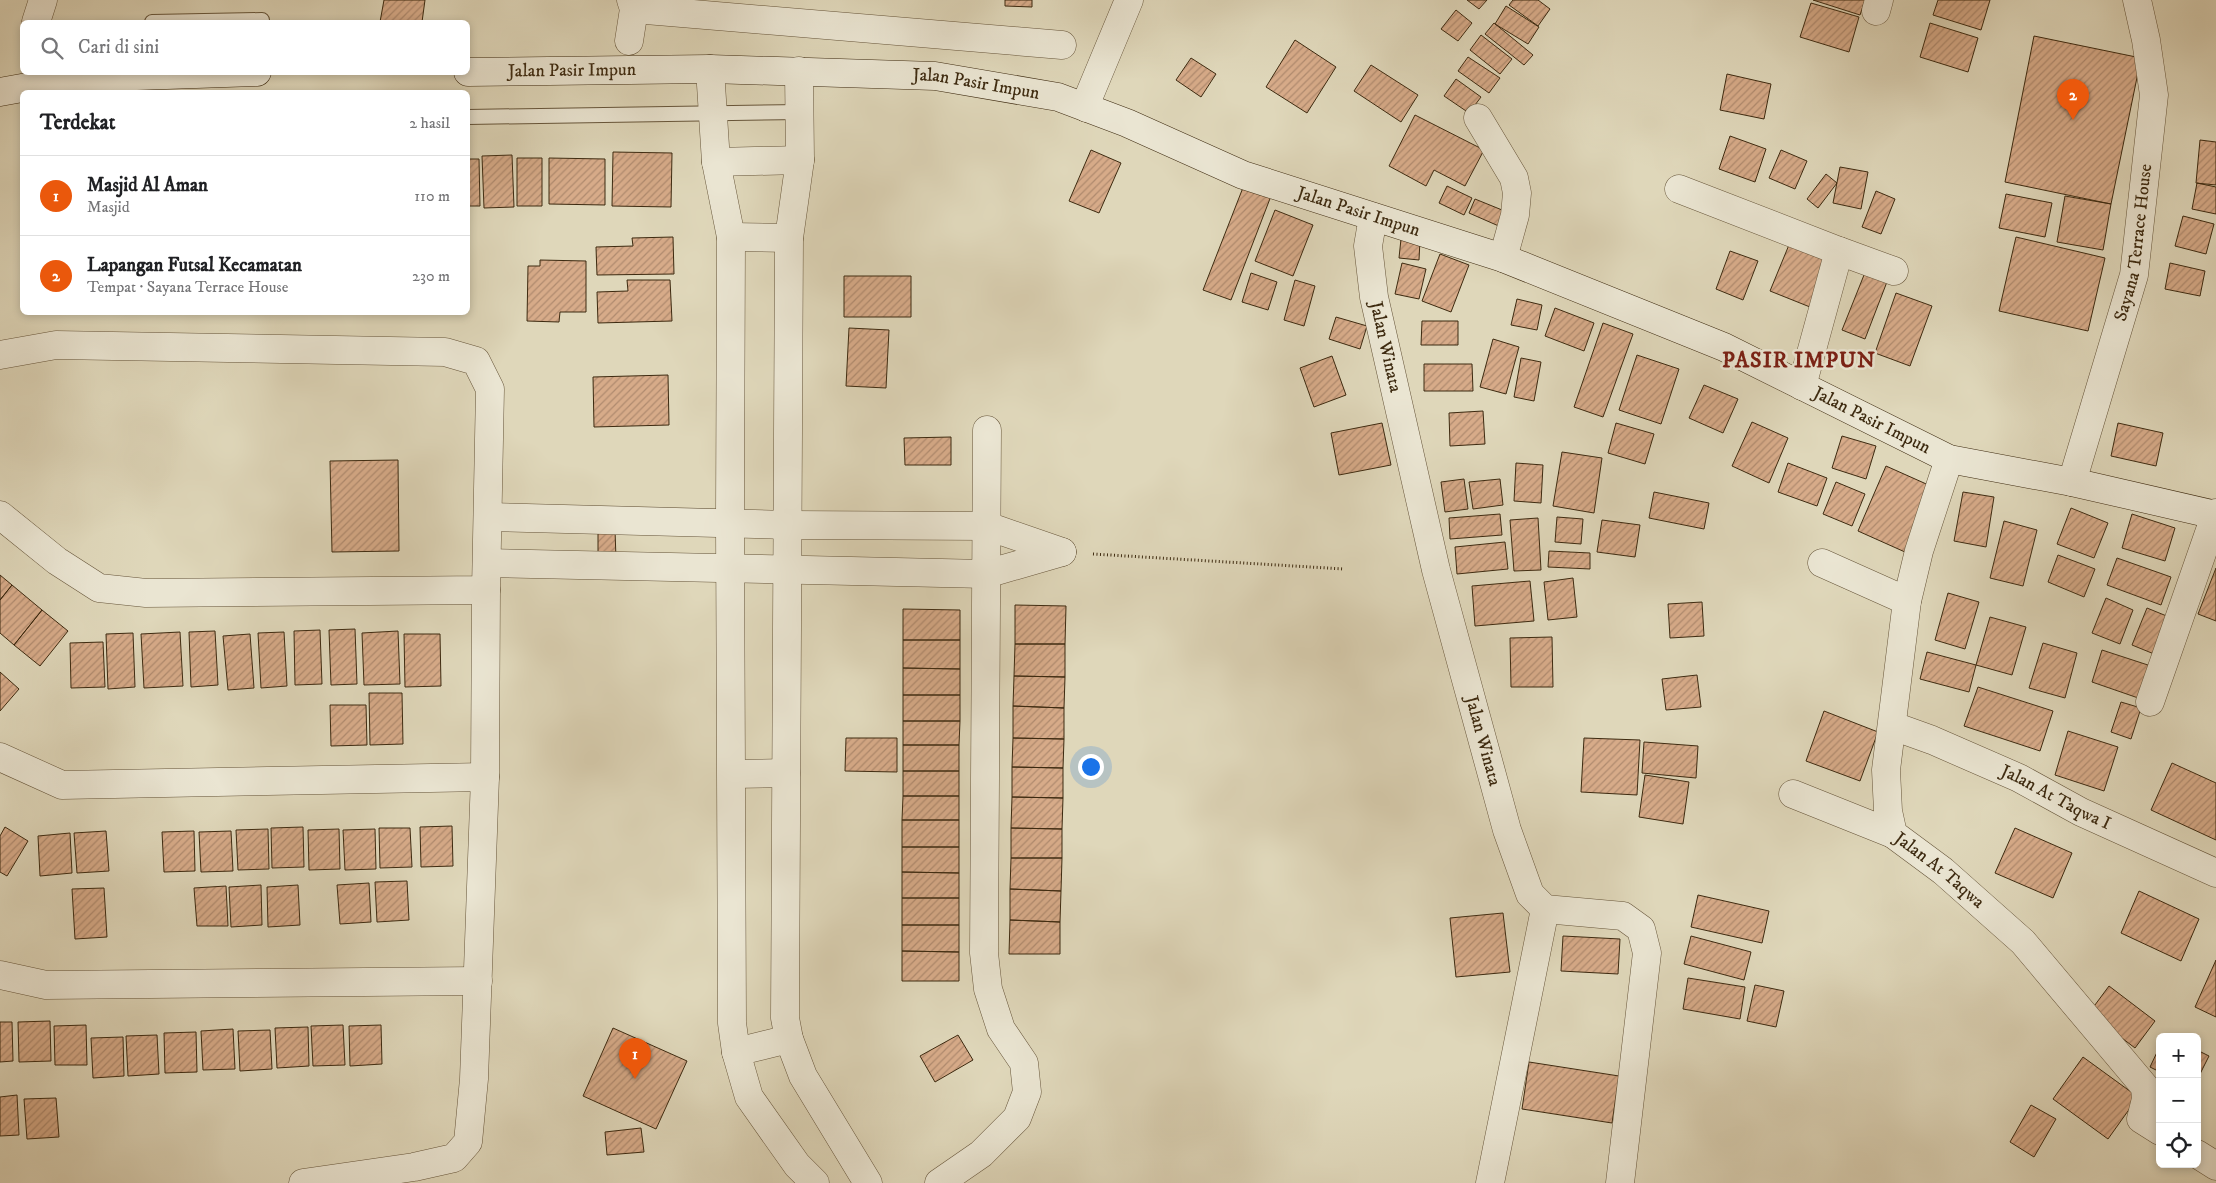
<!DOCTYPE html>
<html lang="id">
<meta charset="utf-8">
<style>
:root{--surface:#fff;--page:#f2f2f2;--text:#202124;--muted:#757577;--line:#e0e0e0;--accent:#ea580c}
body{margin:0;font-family:"IM FELL DW Pica",serif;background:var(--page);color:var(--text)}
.controls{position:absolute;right:15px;bottom:15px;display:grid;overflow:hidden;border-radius:8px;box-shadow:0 2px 8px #0003}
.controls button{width:45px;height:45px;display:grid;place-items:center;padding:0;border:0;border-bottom:1px solid var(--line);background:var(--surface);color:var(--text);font:25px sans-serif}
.you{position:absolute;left:1090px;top:766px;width:18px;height:18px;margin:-12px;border:4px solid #fff;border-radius:50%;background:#1a73e8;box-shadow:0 0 0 8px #1a73e833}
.badge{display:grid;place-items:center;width:32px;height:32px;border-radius:50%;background:var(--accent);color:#fff;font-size:16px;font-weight:700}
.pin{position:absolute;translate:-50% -41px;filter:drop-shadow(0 1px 2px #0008)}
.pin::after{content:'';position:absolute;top:26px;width:18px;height:15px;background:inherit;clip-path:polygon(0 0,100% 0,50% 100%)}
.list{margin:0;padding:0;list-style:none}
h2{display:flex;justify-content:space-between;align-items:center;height:65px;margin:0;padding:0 20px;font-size:21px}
h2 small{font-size:16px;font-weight:400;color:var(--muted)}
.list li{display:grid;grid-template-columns:32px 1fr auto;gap:15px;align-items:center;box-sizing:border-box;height:80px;padding:0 20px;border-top:1px solid var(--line)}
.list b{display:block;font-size:19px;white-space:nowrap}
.list p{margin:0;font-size:16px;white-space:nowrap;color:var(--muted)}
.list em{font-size:16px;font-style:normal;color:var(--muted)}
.icon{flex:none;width:28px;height:28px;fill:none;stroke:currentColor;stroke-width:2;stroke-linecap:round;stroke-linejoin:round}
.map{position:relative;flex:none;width:2216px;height:1183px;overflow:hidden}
.search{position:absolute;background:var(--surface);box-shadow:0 2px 8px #0003;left:20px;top:20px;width:450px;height:55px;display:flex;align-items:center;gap:12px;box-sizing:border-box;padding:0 18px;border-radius:8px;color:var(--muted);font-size:19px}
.panel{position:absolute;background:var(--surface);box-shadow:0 2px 8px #0003;left:20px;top:90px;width:450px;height:225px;border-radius:8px}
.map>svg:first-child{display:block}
.building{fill:url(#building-hatch);stroke:#3d2a10}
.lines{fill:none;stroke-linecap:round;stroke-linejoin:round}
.lane-casing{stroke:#66553a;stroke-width:16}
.street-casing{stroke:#66553a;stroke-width:29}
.secondary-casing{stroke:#3d2a10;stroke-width:29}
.path{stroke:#3d2a10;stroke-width:3;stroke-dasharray:1 2.5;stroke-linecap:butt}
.lane{stroke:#eae5d2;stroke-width:14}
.street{stroke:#eae5d2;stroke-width:28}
.secondary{stroke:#eae5d2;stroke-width:28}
.labels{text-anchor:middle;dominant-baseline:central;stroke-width:5;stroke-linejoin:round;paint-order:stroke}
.street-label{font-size:18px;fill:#3d2a10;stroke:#eae5d2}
.district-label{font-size:22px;font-weight:bold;letter-spacing:1px;fill:#7a1f14;stroke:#eae5d2}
</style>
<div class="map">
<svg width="2216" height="1183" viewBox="0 0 2216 1183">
<defs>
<pattern id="building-hatch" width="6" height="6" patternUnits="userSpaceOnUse" patternTransform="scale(1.25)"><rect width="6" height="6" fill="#d7ab89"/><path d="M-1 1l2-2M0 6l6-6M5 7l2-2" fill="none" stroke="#b08b6f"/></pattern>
</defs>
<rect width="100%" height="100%" fill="#dfd7ba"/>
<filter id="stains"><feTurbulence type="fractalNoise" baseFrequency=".004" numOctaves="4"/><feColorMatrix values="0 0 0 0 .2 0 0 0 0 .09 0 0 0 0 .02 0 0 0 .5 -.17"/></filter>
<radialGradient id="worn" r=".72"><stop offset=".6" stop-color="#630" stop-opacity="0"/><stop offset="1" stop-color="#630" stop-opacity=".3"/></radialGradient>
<path class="building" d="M384,0H425L422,22H380Z
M1005,0H1032V7L1005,6Z
M1467,0H1487L1479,9Z
M1513,0H1538L1550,9L1538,26L1509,5Z
M1813,0H1865L1860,15Z
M1938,0H1990L1981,30L1933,15Z
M1811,3L1859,17L1849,52L1800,37Z
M1506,6L1539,27L1528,44L1495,24Z
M1456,10L1472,23L1458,41L1441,29Z
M1494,23L1533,55L1524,65L1485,34Z
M1930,23L1978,38L1968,72L1920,57Z
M1481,35L1512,59L1500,74L1470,50Z
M2034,36L2141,58L2111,204L2005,182Z
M1295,40L1336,67L1307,113L1266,87Z
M1468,57L1500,78L1489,93L1458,71Z
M1191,58L1216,74L1201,97L1176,80Z
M1371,65L1418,95L1401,122L1354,91Z
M1727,74L1771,84L1764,119L1720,110Z
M1456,79L1481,97L1469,113L1444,96Z
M1415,115L1484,150L1465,186L1434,170L1426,186L1389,166Z
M1730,136L1766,149L1755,182L1719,169Z
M2200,140L2216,142V185L2196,183Z
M1091,150L1121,163L1099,213L1069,201Z
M1781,150L1807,161L1795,189L1769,178Z
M613,152L672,153L671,207L612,206Z
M512,155L514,207L484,208L482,156Z
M517,158H542V206H517Z
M549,158L605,159V205L549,204Z
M468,159H479L480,206H468Z
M1840,167L1868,172L1861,209L1833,203Z
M1826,174L1837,183L1818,208L1807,199Z
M2197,183L2216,187V214L2192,209Z
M1244,185L1271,196L1231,300L1203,290Z
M1447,186L1472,198L1464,215L1439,203Z
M1876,191L1895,199L1881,234L1862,227Z
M2006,194L2052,203L2045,237L1999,228Z
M2065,196L2111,204L2103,250L2057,242Z
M1475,199L1507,212L1501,227L1469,213Z
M1275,210L1313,225L1293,276L1255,261Z
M2183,216L2214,224L2206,254L2175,246Z
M673,237L674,274L597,275L596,247L633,246L632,238Z
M2016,237L2105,258L2088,331L1999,311Z
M1401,239L1420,240L1419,260L1399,258Z
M1791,240L1835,258L1815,309L1770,291Z
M1730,251L1758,261L1743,300L1716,289Z
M1440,254L1469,265L1451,312L1422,301Z
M540,260L586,261V312H560L559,322L527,321L528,266H540Z
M1402,263L1426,269L1419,299L1395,294Z
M2170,263L2205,271L2200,296L2165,289Z
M1868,265L1890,274L1865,339L1842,330Z
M1251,273L1277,282L1268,310L1242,302Z
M844,276H911V317H844Z
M627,280H670L672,321L598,323L597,292L628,291Z
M1295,280L1315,286L1304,326L1284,320Z
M1896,293L1932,306L1910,366L1875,353Z
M1517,299L1542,305L1537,330L1511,325Z
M1555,308L1594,323L1584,351L1545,336Z
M1336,317L1367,326L1360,349L1329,339Z
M1422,321H1458V345H1421Z
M1603,323L1633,334L1603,417L1574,407Z
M849,328L889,330L886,388L846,386Z
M1493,339L1519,347L1506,394L1480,387Z
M1637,355L1679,369L1661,424L1619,410Z
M1332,356L1346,395L1314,407L1300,368Z
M1521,358L1541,362L1534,401L1514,397Z
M1424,364H1472L1473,391H1424Z
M668,375L669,425L594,427L593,377Z
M1704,385L1738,399L1723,433L1689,418Z
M1483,411L1485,444L1450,446L1449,413Z
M1752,422L1788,438L1769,483L1732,466Z
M1382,423L1391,465L1339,475L1331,433Z
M1616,423L1654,434L1645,464L1608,453Z
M2118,423L2163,433L2156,466L2111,456Z
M1842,436L1876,446L1866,479L1832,468Z
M951,437V465H905L904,438Z
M1562,452L1602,458L1594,513L1553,506Z
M398,460L399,551L332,552L330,461Z
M1516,463L1543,465L1541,503L1514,501Z
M1788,463L1827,478L1817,506L1778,492Z
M1886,466L1933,487L1905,552L1858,531Z
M1464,479L1468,509L1445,512L1441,482Z
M1500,479L1503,505L1473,509L1469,482Z
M1836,482L1865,494L1852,526L1823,514Z
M1654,492L1709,503L1704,529L1649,518Z
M1963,492L1994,497L1986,547L1954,541Z
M2071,508L2108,523L2094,558L2057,544Z
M1500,514L1502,535L1450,539L1449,518Z
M2132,514L2175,528L2165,561L2122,548Z
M1557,517L1583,519L1581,544L1555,542Z
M1538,518L1541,570L1514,571L1510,520Z
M1602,520L1640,525L1635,557L1597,552Z
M2004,521L2037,530L2023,586L1990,578Z
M598,530H615L616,559H598Z
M1505,542L1508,569L1457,574L1455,547Z
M1549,551L1590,553V569L1548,567Z
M2058,555L2095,569L2084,597L2048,582Z
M2117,558L2171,577L2161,605L2107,585Z
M2216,568V621L2198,614Z
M0,575L12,585L0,600Z
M1573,578L1577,617L1548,620L1544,582Z
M1530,581L1534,621L1475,626L1472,586Z
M12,585L42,610L14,645L0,633V600Z
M1948,593L1979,602L1965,649L1935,640Z
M2106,598L2133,610L2120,644L2092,633Z
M1702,602L1704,636L1670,638L1668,604Z
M1015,605L1066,606L1065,644H1015Z
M2147,608L2174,619L2159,656L2132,645Z
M903,609L960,610V640H903Z
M42,610L68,631L40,666L14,645Z
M1990,617L2026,627L2012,675L1976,665Z
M355,629L357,684L331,685L329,630Z
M320,630L322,684L295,685L294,631Z
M215,631L218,685L191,687L189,632Z
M398,631L400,684L364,685L362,633Z
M180,632L183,686L144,688L141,634Z
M284,632L287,686L261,688L258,633Z
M133,633L135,687L108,689L106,634Z
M250,634L254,688L228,690L223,636Z
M404,634H440L441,686L405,687Z
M1552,637L1553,687H1511L1510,638Z
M903,640H960V669L903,668Z
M103,642L105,687L71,688L70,643Z
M2043,643L2077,653L2065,698L2029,688Z
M1015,644H1065V677L1014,676Z
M2102,650L2154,667L2144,700L2092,682Z
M1927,652L1976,665L1969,692L1920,679Z
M903,668L960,669V695H903Z
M0,672L19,689L0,711Z
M1697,675L1701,707L1666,710L1662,679Z
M1014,676L1065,677L1064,708L1013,706Z
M1978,687L2053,711L2040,751L1964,726Z
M369,693H402L403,744L370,745Z
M903,695H960V721H903Z
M2121,702L2141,708L2131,739L2111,732Z
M330,705H366L367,745L331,746Z
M1013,706L1064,708V739L1013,738Z
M1824,711L1878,732L1860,781L1806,761Z
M903,721H960L959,745H903Z
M2068,731L2118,747L2104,791L2055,775Z
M846,738H897V772L845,771Z
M1013,738L1064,739L1063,768L1012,767Z
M1584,738L1640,740L1637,795L1581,792Z
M1644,742L1698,746L1696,778L1642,773Z
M903,745H959V771H903Z
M2172,763L2216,783V840L2151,810Z
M1012,767L1063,768V798L1012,797Z
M903,771H959V796H903Z
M1645,775L1689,782L1683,824L1639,817Z
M903,796H959V820H902Z
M1012,797L1063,798L1062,829L1011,828Z
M902,820H959V847H902Z
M452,826L453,866L421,867L420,827Z
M5,827L28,841L7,876L0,872V836Z
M303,827L304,867L272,868L271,828Z
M379,828H410L412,867L380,868Z
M1011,828L1062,829V858H1011Z
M2015,828L2072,853L2053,898L1995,873Z
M268,829L269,869L238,870L236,830Z
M339,829L340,869L309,870L308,830Z
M375,829L376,869L345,870L343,830Z
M106,831L109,871L77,873L74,833Z
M194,831L195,871L164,872L162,832Z
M231,831L233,871L201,872L199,832Z
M70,833L72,873L40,876L38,836Z
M902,847H959V873L902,872Z
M1011,858H1062L1061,891L1010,889Z
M902,872L959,873V898H902Z
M407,881L409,920L377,922L375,882Z
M369,883L371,922L340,924L337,885Z
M261,885L262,925L231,927L229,887Z
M298,885L300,925L268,927L267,887Z
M226,886L228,926H197L194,888Z
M104,888L107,937L75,939L72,889Z
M1010,889L1061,891L1060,922L1010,920Z
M2139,891L2199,919L2181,961L2121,933Z
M1698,895L1769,911L1762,943L1691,927Z
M902,898H959V925H902Z
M1503,913L1510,972L1456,977L1450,918Z
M1010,920L1060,922V954H1009Z
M902,925H959V952L902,951Z
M1563,936L1620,939L1618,974L1561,971Z
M1691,936L1751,952L1744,980L1684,964Z
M902,951L959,952V981H902Z
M2216,960V1017L2195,1007Z
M1688,978L1745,987L1740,1019L1683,1009Z
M1755,985L1784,991L1776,1027L1747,1021Z
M2109,986L2155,1021L2135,1048L2089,1013Z
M50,1021L51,1061L19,1062L18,1022Z
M0,1022H12L13,1061L0,1062Z
M86,1025L87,1065H55L54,1026Z
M343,1025L345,1065L313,1066L311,1026Z
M381,1025L382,1064L350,1066L349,1026Z
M308,1027L309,1066L277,1068L275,1028Z
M613,1028L687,1061L656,1129L583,1096Z
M233,1029L235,1069L203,1070L201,1031Z
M270,1030L272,1069L240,1071L238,1031Z
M196,1032L197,1072L165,1073L164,1033Z
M157,1035L159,1074L128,1076L126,1036Z
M958,1035L973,1060L935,1082L920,1056Z
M123,1037L124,1076L93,1078L91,1038Z
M2160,1046V1072L2150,1067Z
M2197,1050L2209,1056L2197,1080Z
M2083,1057L2138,1097L2108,1139L2053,1099Z
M1529,1062L1619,1076L1612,1123L1522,1109Z
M17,1095L19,1135L0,1136V1097Z
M56,1098L59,1137L27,1139L24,1099Z
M2031,1105L2056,1119L2034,1157L2010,1142Z
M641,1128L644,1152L607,1155L605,1132Z"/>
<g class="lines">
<g class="lane-casing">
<path id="lane" d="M152,22L262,20V22
M468,117L801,112"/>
</g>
<g class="street-casing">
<g id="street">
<path d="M634,9L1062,45"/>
<path d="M1876,11L1879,0"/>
<path d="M36,22L43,0"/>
<path d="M629,41L634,9L631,0"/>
<path d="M710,69L716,162L731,237L730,523L732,1023L736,1052L749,1097L797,1165L815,1183"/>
<path d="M799,71L800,160L789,238L785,1018L789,1039L803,1076L868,1183"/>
<path d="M1087,108L1089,96L1129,0"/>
<path d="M1478,118L1514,178L1517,193L1515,215L1503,258"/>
<path d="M716,162L800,160"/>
<path d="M1679,189L1839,251L1802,386"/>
<path id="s1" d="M1373,217L1368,246L1374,297L1436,570L1507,830L1530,894L1545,909L1623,916L1641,929L1647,953L1620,1183"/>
<path d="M731,237L789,238"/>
<path d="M1839,251L1894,271"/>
<path d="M0,355L56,345L445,352L476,361L490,389L486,590L146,593L99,588L57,561L0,515"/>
<path id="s2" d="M1949,459L1919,551L1907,601L1886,770L1888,811L1893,834L1943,871L2023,942L2145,1087L2146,1099L2141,1119L2160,1131"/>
<path id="s3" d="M2072,482L2134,275L2154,95L2146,40L2137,0"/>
<path d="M489,517L788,525L987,526L1062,552"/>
<path d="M487,563L986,574L1062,552"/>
<path d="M1822,563L1907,601"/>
<path d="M2150,702L2216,513"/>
<path id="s4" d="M1893,726L1932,740L2019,778L2081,812L2216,873"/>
<path d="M0,757L62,785L485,777"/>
<path d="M732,774L786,773"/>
<path d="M1793,794L1893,834"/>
<path d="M0,975L46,985L478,981"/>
<path d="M736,1052L789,1039"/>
<path d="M2197,1154L2216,1166"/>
<path d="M303,1183L414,1167L454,1158L468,1142L474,1079L485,777L486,590"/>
<path d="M939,1183L981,1154L1017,1118L1027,1092L1024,1063L1001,1029L988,989L984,953L987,430"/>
<path d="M1490,1183L1545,909"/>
</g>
</g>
<g class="secondary-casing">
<g id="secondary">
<path id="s5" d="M468,72L710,69L935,76L1058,97L1127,123L1243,175L1503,258L1724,347L1949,459L2072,482L2216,515"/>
<path d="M0,92L77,78L257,72"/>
</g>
</g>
<path class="path" d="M1093,554L1344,569"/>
<use href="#lane" class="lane"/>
<use href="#street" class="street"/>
<use href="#secondary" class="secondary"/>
</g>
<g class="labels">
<g class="street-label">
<text stroke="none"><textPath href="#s5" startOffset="104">Jalan Pasir Impun</textPath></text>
<text stroke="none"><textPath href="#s5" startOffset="509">Jalan Pasir Impun</textPath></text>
<text stroke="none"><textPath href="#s5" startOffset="914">Jalan Pasir Impun</textPath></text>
<text stroke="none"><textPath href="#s3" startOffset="248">Sayana Terrace House</textPath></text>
<text stroke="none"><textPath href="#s1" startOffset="132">Jalan Winata</textPath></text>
<text stroke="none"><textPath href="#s5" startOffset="1469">Jalan Pasir Impun</textPath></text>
<text stroke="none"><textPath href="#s1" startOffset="538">Jalan Winata</textPath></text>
<text stroke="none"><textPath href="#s4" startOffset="178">Jalan At Taqwa I</textPath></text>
<text stroke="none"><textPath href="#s2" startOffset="442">Jalan At Taqwa</textPath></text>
</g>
<g class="district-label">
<text x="1799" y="360">PASIR IMPUN</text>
</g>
</g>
<rect width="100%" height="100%" filter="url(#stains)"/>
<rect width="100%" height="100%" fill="url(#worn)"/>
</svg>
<div class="controls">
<button>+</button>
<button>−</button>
<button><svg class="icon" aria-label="locate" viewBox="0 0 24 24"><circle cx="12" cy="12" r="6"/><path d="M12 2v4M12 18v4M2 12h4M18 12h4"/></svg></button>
</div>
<div class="you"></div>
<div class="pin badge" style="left:635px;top:1079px">1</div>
<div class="pin badge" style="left:2073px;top:120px">2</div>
<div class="search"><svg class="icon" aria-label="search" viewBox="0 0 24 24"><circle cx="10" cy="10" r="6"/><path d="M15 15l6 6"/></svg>Cari di sini</div>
<section class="panel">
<h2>Terdekat<small>2 hasil</small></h2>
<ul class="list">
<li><span class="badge">1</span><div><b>Masjid Al Aman</b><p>Masjid</p></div><em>110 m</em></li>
<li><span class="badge">2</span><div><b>Lapangan Futsal Kecamatan</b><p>Tempat · Sayana Terrace House</p></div><em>230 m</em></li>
</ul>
</section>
</div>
